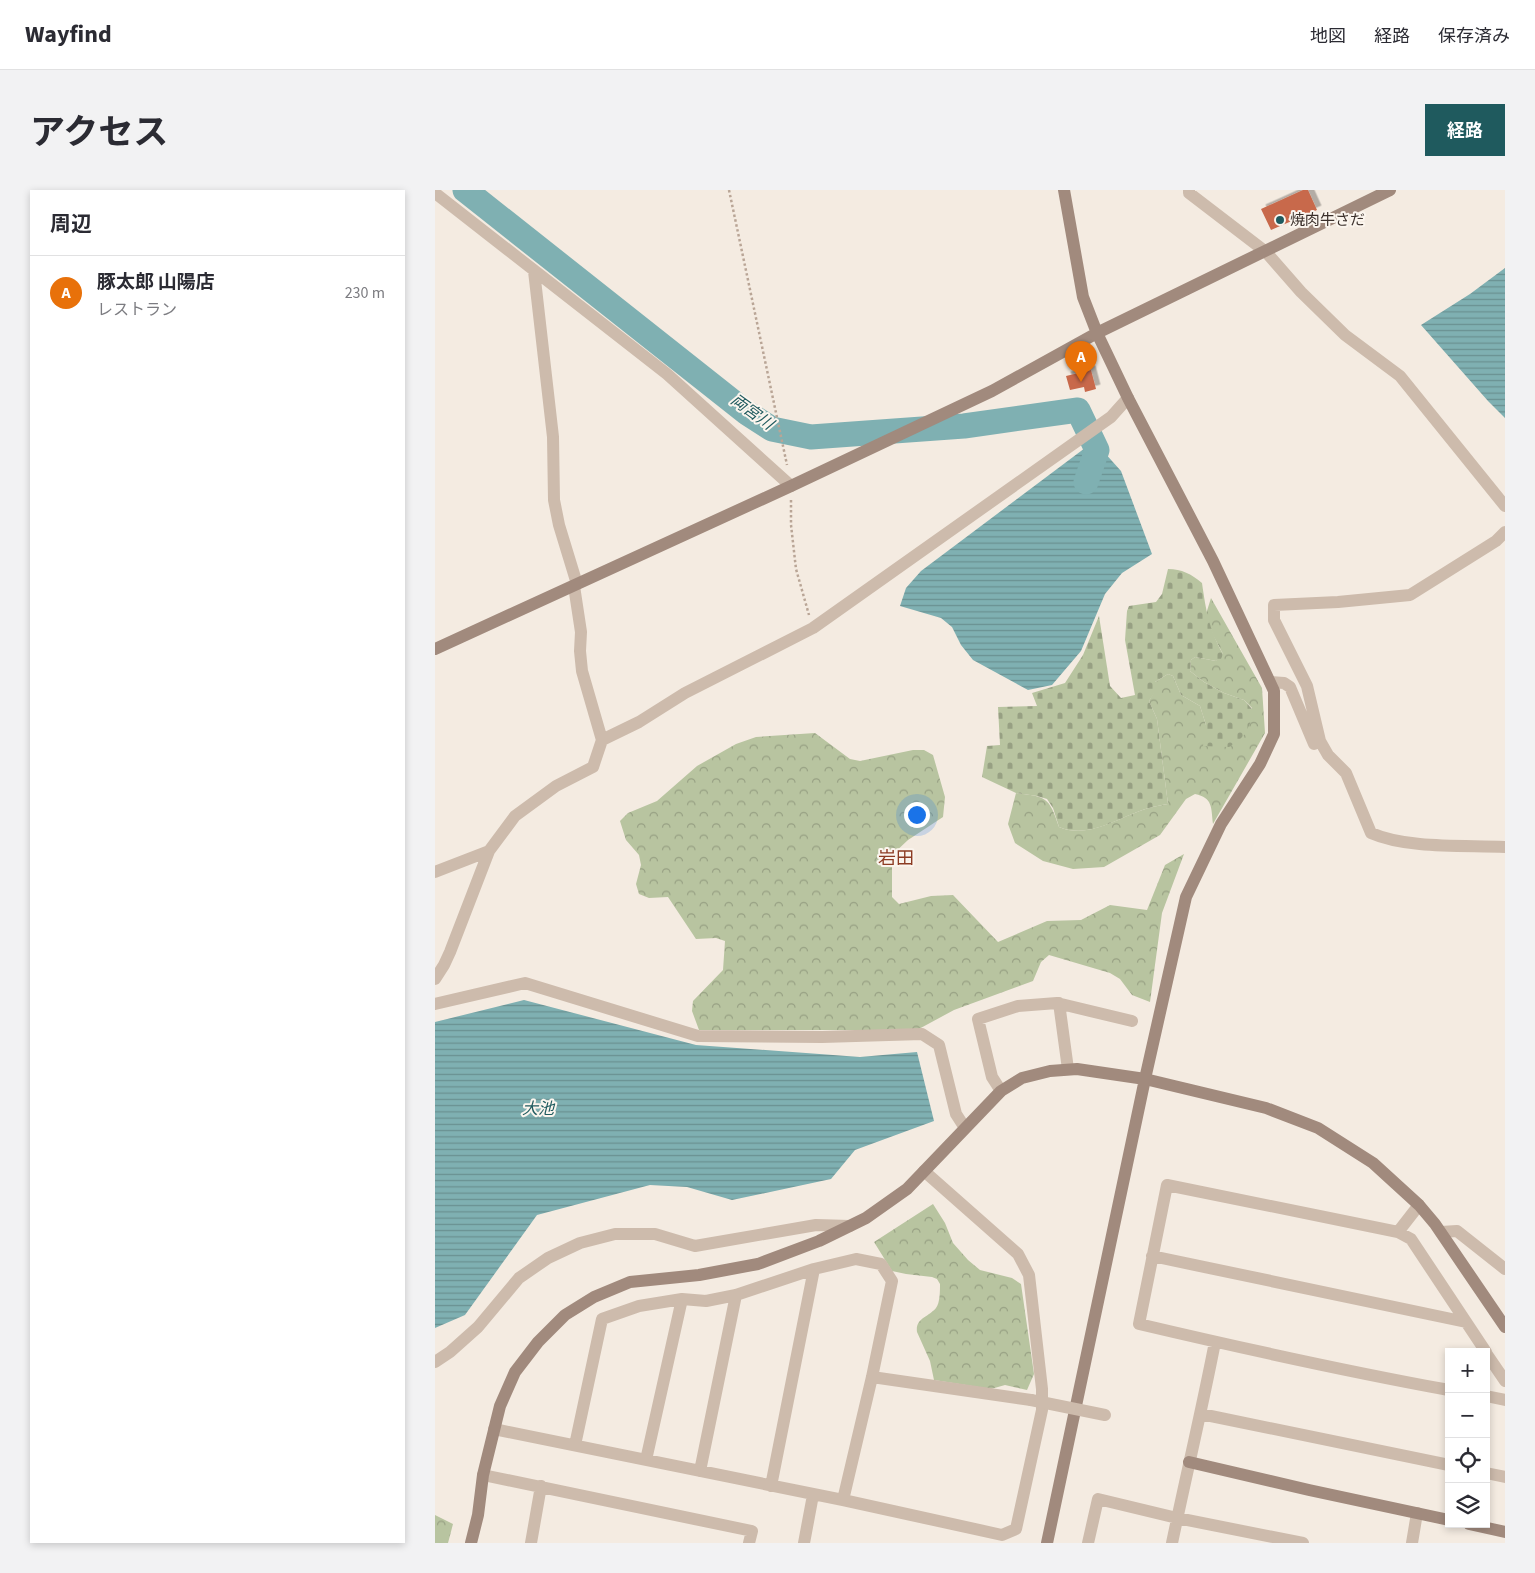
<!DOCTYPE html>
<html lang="ja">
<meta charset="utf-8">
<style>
:root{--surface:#fff;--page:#f2f2f3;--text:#2b2b33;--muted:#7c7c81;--line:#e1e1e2;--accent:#1f5a5e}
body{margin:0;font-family:"Source Sans 3","Noto Sans JP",sans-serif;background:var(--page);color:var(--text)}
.controls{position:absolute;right:15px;bottom:15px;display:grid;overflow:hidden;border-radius:0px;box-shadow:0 2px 8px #0003}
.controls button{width:45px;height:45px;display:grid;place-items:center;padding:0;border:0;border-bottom:1px solid var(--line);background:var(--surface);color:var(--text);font:25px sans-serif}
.you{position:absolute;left:481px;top:624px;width:18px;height:18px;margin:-12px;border:4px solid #fff;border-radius:50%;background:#1a73e8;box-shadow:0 0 0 8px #1a73e833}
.badge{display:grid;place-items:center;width:32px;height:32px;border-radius:50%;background:var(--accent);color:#fff;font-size:16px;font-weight:700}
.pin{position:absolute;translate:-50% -41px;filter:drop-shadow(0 1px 2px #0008)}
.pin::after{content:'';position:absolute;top:26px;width:18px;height:15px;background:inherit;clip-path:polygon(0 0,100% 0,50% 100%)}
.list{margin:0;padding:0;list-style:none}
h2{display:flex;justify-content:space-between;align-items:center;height:65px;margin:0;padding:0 20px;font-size:21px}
h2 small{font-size:16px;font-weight:400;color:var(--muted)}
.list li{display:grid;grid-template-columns:32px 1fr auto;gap:15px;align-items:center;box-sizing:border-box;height:75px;padding:0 20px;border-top:1px solid var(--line)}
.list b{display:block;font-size:19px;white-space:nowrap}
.list p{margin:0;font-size:16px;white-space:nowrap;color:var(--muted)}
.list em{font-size:16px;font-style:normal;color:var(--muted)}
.icon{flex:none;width:28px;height:28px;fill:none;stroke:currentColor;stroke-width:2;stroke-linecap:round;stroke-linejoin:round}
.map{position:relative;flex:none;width:1070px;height:1353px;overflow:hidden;border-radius:0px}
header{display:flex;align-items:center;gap:30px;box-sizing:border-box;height:70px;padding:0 25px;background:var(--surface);border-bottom:1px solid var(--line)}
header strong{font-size:24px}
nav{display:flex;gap:28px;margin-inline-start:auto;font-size:18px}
.intro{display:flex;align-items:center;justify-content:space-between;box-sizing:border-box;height:120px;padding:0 30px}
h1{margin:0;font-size:35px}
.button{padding:12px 22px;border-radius:0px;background:var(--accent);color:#fff;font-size:18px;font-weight:700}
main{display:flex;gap:30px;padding:0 30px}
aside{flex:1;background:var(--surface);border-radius:0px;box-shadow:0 2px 8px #0003}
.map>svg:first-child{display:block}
.forest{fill:url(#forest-crowns)}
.cemetery{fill:url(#cemetery-stones)}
.water{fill:url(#water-rules)}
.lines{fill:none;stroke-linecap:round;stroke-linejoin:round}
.river{stroke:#7fb0b2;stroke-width:25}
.building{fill:#c8694b;filter:url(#shadow)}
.path{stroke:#b9a596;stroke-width:2.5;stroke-dasharray:2.5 2.5;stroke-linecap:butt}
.street{stroke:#cdbbac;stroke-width:12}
.secondary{stroke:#a18a7d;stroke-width:12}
.street-bridge{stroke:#cdbbac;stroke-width:12}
.poi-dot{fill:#1f5a5e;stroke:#fbf5ee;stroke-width:2}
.labels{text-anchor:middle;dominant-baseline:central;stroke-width:4;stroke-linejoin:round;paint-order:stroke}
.poi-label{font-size:15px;fill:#3b302b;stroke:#fbf5ee;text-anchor:start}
.water-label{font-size:16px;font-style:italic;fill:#1f5a5e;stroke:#fbf5ee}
.quarter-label{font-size:18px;fill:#8c3b22;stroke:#fbf5ee}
</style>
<header>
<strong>Wayfind</strong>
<nav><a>地図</a><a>経路</a><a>保存済み</a></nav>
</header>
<div class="intro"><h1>アクセス</h1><a class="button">経路</a></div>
<main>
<aside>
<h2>周辺<small></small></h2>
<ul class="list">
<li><span class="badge" style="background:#e8710a">A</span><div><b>豚太郎 山陽店</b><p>レストラン</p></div><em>230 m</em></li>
</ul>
</aside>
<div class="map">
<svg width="1070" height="1353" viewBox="0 0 1070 1353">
<defs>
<pattern id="forest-crowns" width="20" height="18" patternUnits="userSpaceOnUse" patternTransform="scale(1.25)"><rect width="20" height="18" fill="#b8c4a0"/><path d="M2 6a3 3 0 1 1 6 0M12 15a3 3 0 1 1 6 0" fill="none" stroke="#97a083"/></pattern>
<pattern id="cemetery-stones" width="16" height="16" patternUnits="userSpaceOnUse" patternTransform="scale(1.25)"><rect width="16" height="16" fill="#b8c4a0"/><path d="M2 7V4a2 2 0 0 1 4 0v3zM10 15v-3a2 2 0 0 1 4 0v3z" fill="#97a083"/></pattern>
<pattern id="water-rules" width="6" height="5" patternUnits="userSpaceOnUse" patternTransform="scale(1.25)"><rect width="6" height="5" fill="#7fb0b2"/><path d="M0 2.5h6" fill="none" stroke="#699091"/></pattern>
<filter id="shadow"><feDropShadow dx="4.5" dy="-4.5" stdDeviation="0" flood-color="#0004"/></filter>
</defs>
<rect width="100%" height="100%" fill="#f4ebe1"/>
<path class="forest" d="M776,408L827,498L830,543L778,634C776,617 778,608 760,604L751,609L725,645L669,677L638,679L608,671L580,653L573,634L581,603C612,607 614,607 624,637C654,650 685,626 714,618C720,616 727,615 733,614L722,529L714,511L719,502L720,492L733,484L738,486L746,505L765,516L771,535L817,529V518L809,510L789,503L769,492L755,481L756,470L760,467L781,471L788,464L778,445L771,424Z
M380,543L415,569L425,571L478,560H489L498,565L510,607L508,627L473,650L457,665V707L464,714L496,706L518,705L563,752L612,731L646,730L675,715L712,720L730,675L749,664L727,723L715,812L697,805L685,789L675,783L614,765L606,772L598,791L519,820L482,840H264L257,821L258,811L288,780L290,751L281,748L261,749L233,707L214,708L204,704L201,694L206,675L204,665L191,650L185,631L193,623L222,611L262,576L301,554L321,547Z
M498,1014L510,1033L518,1053L533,1070L545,1080L577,1088L586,1094L599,1184L592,1200L570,1195L556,1199L499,1190L495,1171L482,1142C480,1128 494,1127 501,1118C505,1113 505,1101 505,1094L502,1089L497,1087L471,1084L457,1081L439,1052Z
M0,1325L18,1334L13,1353H0Z"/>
<path class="cemetery" d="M733,379C747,379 756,384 767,393C771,421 774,439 788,464L786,469L781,471L760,467L756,470L755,481L769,492L789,503L809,510L817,519V529L810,544L803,551L794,557L768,556L771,535L765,516L746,505L738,486L733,484L720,492V502L714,511L722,529L733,614C727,615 720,616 714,618C685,626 655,650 624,637L618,618L612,609L602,606L581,603L547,587L552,556L565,555L563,517L602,516L597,503L630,493L648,465L664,426L675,496L686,508L700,505L690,450L692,421L694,416L721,412L727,404Z"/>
<path class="water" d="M1070,78V228L1053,211L986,135L1035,104Z
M650,258L668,261L686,281L717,364L687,383L670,404L646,461L617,495L593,500L538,470L526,455L517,437L506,428L465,416L471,398L486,381Z
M89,810L261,855L425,867L482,862L499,931L420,960L396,989L297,1010L252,997L215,995L102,1025L30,1125L0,1138V832Z"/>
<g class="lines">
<path class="river" d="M30,0L312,223L337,239L376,247L529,236L643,220L662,260L651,292"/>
</g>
<path class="building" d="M868,0H873L882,20L836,40L826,19Z
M656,180L661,199L650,202L649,197L635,200L631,186Z"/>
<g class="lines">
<path class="path" d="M294,0L352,275
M356,310V335L361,379L374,425"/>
<path class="street" d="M754,0V3L831,62L866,102L910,145L965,186L1070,316
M0,3L232,184L356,296
M99,81L118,247L119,310L124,335L142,394
M1070,342L1061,351L975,405L903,412L839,415V430L872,496L885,551L893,565L911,583L936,643C972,659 1030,655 1070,657
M139,396L146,442L145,461L147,481L167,550
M835,492L849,493L855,497L879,554
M0,682L54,661
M0,789L9,775L15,762L54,661L80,626L121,596L158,577L167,550L204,532L250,503L378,438L676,227L693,208
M624,813L633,879
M0,814L90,793L263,846L387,847L487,844L504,855L521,924L530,938
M566,901L557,887L543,829L583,816L622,813L697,831
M963,1042L984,1015
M1006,1042L1022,1041L1070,1079
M717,1066L1031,1132
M1051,1163L1070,1191
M0,1172L15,1162L43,1137L84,1088L113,1068L145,1053L180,1044H220L260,1056L381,1035L415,1036
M437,1187L596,1210
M1014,1200C910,1181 806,1158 704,1134L732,995L963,1042L976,1049L1051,1162
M1051,1206L1070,1210
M766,1224L1014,1275
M59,1239L408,1310L567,1345L581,1339L607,1220V1199L594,1085L583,1064L489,981
M140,1255L167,1129L204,1116L247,1109L271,1111L301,1105L379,1079L421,1069L446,1074L457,1091L437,1187L408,1310
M211,1270L247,1109
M265,1281L301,1105
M1051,1283L1070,1287
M48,1285L317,1341L314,1353
M336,1296L379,1079
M96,1353L106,1296
M369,1353L378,1305
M653,1353L663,1309L742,1328L868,1353
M737,1353C751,1286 767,1219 780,1152
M977,1353L982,1323"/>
<path class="secondary" d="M0,459L356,296L557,201L662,143L955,0
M754,1272L874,1300L1014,1330
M1034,1334L1070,1342
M36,1353L43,1325L48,1285L65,1216L80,1182L103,1152L130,1125L159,1107L195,1092L264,1085L323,1074L384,1051L431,1028L472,999L566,901L587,888L615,881L642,879L710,889L831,918L883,938L938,973L984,1015L1000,1034L1070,1137
M612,1353L710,889L751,707L786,634L825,574L839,544V501L778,371L693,208L662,143L648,107L629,0"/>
<path class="street-bridge" d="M596,1210L670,1225"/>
</g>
<circle class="poi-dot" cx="845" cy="30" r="5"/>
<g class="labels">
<g class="poi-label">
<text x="855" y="30">焼肉牛さだ</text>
</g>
<g class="water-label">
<text transform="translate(317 222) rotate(36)">両宮川</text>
<text x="103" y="919">大池</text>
</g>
<g class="quarter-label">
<text x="461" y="668">岩田</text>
</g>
</g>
</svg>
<div class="controls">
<button>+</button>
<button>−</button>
<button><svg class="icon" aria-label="locate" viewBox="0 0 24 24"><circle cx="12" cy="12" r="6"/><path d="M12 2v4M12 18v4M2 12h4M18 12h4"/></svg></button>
<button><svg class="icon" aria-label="layers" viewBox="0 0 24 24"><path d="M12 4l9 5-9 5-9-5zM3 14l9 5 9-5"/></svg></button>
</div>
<div class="you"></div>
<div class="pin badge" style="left:646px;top:192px;background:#e8710a">A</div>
</div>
</main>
